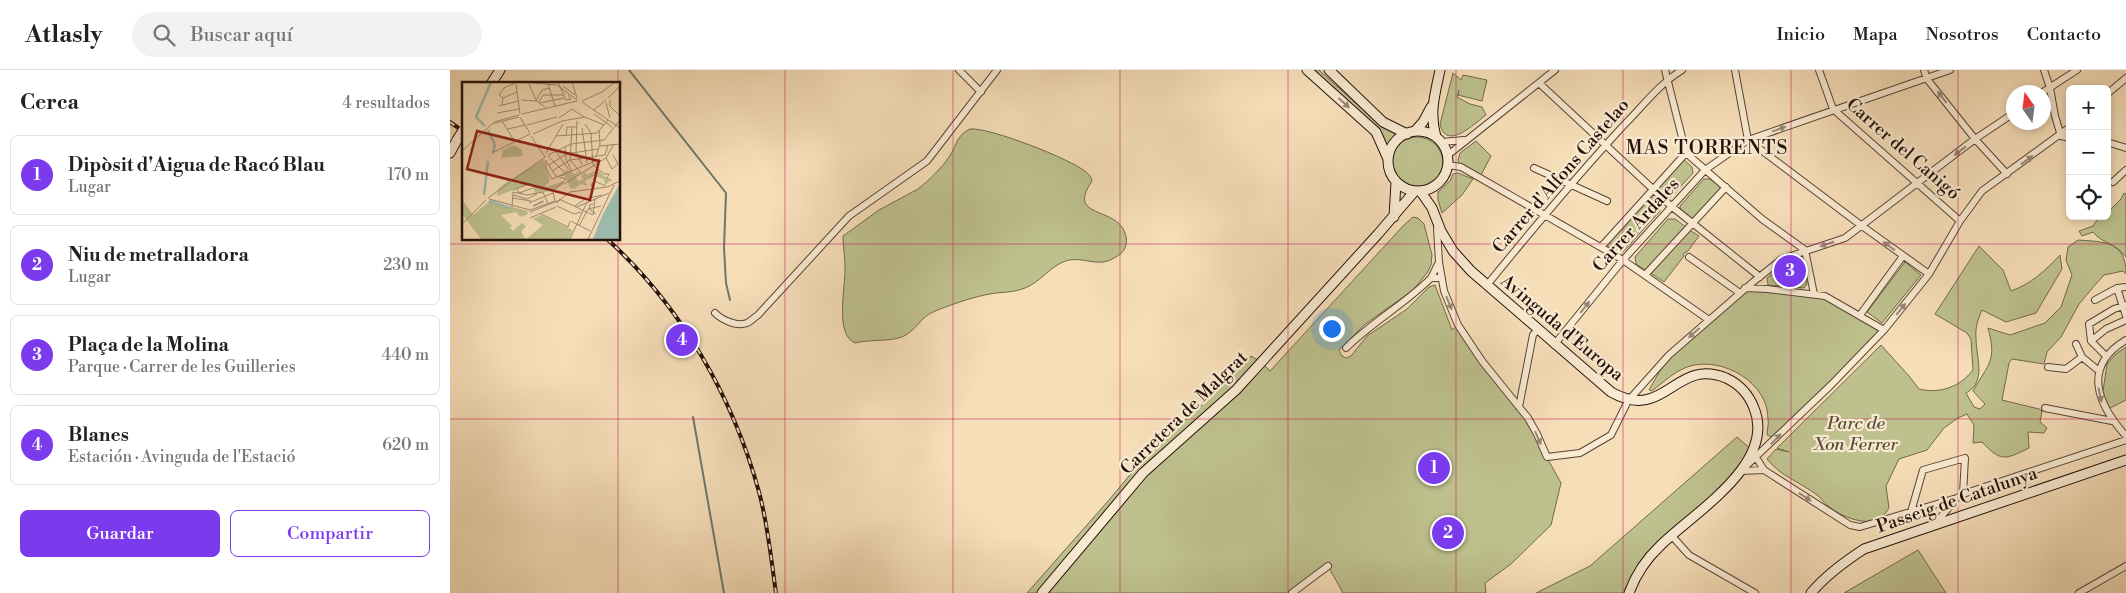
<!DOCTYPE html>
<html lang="es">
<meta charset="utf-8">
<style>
:root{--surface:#fff;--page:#f2f2f2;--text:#202124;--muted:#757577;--line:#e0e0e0;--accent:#7c3aed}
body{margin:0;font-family:"Libre Bodoni",serif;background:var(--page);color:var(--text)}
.controls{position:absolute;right:15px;top:15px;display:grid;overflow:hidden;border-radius:8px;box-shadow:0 2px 8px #0003}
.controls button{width:45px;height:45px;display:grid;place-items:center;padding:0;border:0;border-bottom:1px solid var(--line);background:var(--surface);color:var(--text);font:25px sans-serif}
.compass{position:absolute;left:1556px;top:15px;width:45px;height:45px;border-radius:50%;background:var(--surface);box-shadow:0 2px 8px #0003;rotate:346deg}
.you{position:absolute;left:881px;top:258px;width:18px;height:18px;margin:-12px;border:4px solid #fff;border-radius:50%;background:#1a73e8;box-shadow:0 0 0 8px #1a73e833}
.badge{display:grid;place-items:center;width:32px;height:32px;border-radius:50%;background:var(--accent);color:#fff;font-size:16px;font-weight:700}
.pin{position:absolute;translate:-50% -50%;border:2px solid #fff;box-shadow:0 1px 5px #0006}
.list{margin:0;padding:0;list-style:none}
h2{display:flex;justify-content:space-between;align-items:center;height:65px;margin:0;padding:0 20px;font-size:21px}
h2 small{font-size:16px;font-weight:400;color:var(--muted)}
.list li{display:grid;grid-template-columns:32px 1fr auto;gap:15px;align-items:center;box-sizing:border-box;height:80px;margin:0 10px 10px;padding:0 10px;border:1px solid var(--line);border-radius:8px}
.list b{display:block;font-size:19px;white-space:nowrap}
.list p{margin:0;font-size:16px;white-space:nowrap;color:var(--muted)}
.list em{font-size:16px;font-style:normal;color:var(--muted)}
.actions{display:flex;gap:10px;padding:15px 20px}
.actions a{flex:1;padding:11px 0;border:1px solid var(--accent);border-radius:8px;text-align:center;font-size:18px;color:var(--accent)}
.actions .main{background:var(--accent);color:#fff}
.icon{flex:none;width:28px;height:28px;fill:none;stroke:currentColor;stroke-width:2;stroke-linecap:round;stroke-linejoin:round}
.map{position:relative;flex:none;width:1676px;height:523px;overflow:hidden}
header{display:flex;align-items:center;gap:30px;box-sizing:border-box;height:70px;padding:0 25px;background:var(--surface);border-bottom:1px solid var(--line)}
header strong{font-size:24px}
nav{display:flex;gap:28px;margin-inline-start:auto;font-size:18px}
.search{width:350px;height:45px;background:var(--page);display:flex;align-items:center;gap:12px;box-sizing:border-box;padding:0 18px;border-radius:28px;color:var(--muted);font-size:19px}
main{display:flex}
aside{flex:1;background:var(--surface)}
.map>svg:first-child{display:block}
.green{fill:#bec18e;stroke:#71694c}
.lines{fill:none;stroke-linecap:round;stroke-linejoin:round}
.stream{stroke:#6d786c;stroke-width:2}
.street-casing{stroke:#584435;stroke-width:8}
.secondary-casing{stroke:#241109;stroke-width:11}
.street{stroke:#f9ead2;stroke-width:6}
.secondary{stroke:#f9ead2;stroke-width:9}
.rail-casing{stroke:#241109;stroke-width:4}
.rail{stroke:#f9ead2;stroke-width:2;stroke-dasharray:5.5;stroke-linecap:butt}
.secondary-bridge-casing{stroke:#241109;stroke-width:11;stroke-linecap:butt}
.secondary-bridge{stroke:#f9ead2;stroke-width:9}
.oneway{fill:#998878}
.grid{fill:none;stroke:#c2185b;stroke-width:1;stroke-opacity:0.55}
.labels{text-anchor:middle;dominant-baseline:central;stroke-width:4.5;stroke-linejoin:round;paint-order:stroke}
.street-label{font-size:18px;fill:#241109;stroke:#f9ead2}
.park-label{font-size:18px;font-style:italic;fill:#5a4f38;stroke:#f9ead2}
.neighbourhood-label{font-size:19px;letter-spacing:1px;fill:#241109;stroke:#f9ead2}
.inset-river{fill:none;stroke:#9dbcae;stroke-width:2.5}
.inset-road{fill:none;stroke:#a28c73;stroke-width:1}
.view{fill:#8f2418;fill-opacity:0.15;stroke:#8f2418;stroke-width:2.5}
.inset-edge{fill:none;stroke:#241109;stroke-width:2.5}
</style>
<header>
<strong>Atlasly</strong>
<div class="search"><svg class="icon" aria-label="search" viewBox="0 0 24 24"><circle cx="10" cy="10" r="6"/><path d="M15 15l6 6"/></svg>Buscar aquí</div>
<nav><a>Inicio</a><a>Mapa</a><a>Nosotros</a><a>Contacto</a></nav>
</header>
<main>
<aside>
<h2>Cerca<small>4 resultados</small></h2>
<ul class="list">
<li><span class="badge">1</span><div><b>Dipòsit d'Aigua de Racó Blau</b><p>Lugar</p></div><em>170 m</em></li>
<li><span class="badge">2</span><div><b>Niu de metralladora</b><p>Lugar</p></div><em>230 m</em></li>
<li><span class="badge">3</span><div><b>Plaça de la Molina</b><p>Parque · Carrer de les Guilleries</p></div><em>440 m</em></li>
<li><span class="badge">4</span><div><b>Blanes</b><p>Estación · Avinguda de l'Estació</p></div><em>620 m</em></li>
</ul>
<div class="actions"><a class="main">Guardar</a><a>Compartir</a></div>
</aside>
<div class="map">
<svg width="1676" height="523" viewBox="0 0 1676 523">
<rect width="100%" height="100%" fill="#f6deb9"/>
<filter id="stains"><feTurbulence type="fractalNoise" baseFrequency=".004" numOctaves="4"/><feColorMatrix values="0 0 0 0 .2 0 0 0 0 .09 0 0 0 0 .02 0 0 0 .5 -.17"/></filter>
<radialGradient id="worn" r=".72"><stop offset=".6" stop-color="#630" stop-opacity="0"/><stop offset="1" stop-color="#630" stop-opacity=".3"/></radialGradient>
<path class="green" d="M861,0H869L932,57L946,64L937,77Z
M1003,3L1011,10L1013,5L1037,10L1032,31L1008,25L1009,20L1007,27L1020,34L1032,37L1036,45C1025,53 996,82 990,54Z
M520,59C539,57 621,89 636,102C640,105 641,107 642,111C616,149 666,136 675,163C677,168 677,173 675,178C673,183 669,185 664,188C647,199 631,184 613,192C599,198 590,212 575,218C565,222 556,222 546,223C531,225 515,230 501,235C493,238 480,242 474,248C467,255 463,261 454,266C443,272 419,269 405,273C384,264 396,216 395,197C395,187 393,176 393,166L429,140L468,119C479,110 491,99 499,87C507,76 506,65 520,59Z
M941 93a26 26 0 1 1 52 0a26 26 0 1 1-52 0Z
M1026,71L1041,86L1031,105L1009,94L1008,90L1010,83Z
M1233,89L1242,97L1243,103L1221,127L1215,128L1206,118Z
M1008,103L1023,109L1012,125L992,143L988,130V122L1000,111L1003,104Z
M1254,109H1260L1271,118L1242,150L1231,142L1230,136Z
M1674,123L1676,124V187C1664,172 1653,174 1643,162L1632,166L1629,161L1643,156L1650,146H1657V139L1660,140L1671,129Z
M1200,125L1210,134V141L1174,181L1168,182L1154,174Z
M963,147L968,148L974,154L982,185L981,195L977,203L963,220L914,255L889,280L892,286L896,288L901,286L917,266L957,239L979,217L985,215L1002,260L1008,255L1069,337L1111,413L1101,455L1061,494L1035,513L1036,523H893L878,496L842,523H577L659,430L699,382L762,326L801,286L811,292L820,301L953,156Z
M1218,149H1225L1236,157L1197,201L1186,194L1185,187Z
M1238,159L1249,166L1238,181L1233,184L1234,186L1214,212L1199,202Z
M1628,170C1655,172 1676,171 1676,204L1673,201L1654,205L1645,215L1629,234L1611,267L1597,282L1594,294L1562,289L1559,293L1552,330L1589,339L1592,341L1590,352L1597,358L1594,363L1578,362L1579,378C1555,390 1551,392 1532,372L1523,373L1524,355L1517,344L1508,348L1494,358L1477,380L1449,389L1436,416L1439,438C1437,441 1434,445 1432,447C1417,458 1390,446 1378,436C1374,433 1371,428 1367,425C1350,412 1330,406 1317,389L1326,379L1339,382L1327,378L1431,275L1459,306L1469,319C1490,324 1510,317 1523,300L1521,269L1517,263L1485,244L1529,176L1553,200L1561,221C1581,214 1595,201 1610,185L1612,199L1586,243L1556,252L1532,240C1528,249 1525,258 1526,268C1526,287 1537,312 1516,323L1524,337L1530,339L1535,334L1523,321C1539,293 1547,291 1538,258L1560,265L1595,253L1611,237L1622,205L1616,190L1618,177Z
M1348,190L1353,195L1357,214L1354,218L1318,215L1317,208L1335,194Z
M1455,192L1471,205L1432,253L1417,242Z
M1295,219L1364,224L1434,260L1327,369L1317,365C1317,360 1319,354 1318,349C1318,312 1273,287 1240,296C1224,301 1214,312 1202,321L1199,320L1219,285Z
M1676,277V330L1658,339L1652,328L1657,294L1666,284Z
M1287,367L1303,381L1291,403L1208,477L1179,523H1086L1140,496Z
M1468,480L1496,523H1394Z"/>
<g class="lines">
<path class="stream" d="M179,0L276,123L274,178L276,213L280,230
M243,347L274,523"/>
<g class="street-casing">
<path id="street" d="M509,0L531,22
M1215,0L1236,83L1312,149L1355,180L1364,224
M1285,0L1298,70L1412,156L1479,204
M1369,0L1383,39L1510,151
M1474,0L1477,9L1525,69L1557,104
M1594,0L1600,18L1605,46L1611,66L1620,68
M1089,13L1221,136L1310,207
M1593,22L1627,0
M1657,24L1676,8
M992,72L1014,70
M1657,72L1676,78
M998,85L1105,0
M998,95L1011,97L1173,190L1259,250
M1084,98L1157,131
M1663,112L1676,100
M987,158L989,192L994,221L1008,255L1032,291L1078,348L1087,364L1097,387L1130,383L1161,365L1178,331L1219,285L1303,212L1332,189L1395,168L1525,69L1564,43
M1151,177L1236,83
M1239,187L1290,223
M989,192L981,208H992
M1195,205L1276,117
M1037,215C1081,161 1126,107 1174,55C1193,36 1209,14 1232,0
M1295,218L1317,219L1375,226L1434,260
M1667,218L1676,246
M1645,230L1667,218L1676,217
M265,243C272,250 287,257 297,253C301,251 305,247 308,245L399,146L477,91L547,0
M1410,245L1453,186
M1676,270C1631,297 1648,335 1676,366
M1641,271L1656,259L1676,250
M1626,274L1632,287L1649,301
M1104,275L1173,190L1255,100L1298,70L1500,0
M896,278C922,252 955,234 981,208
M1656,286L1641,271L1639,254L1664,239L1676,235
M1598,297L1616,299L1632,287
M1069,337L1083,265L1087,260
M1595,338L1662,351
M1304,384L1314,400L1400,455L1410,457L1507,428L1513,424L1676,370
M1295,397L1381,315L1434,260L1479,204L1510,151L1532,121L1620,57
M1291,401L1314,400
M1461,442L1473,400L1515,388L1513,424
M1485,454L1506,429
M1221,465L1239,485L1305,523
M842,523L878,496
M1629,523L1676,496"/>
</g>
<g class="secondary-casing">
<path id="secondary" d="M857,0L926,62L938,89
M879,0L933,52L957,64
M41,14L50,0
M938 91a30 30 0 1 1 60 0a30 30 0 1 1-60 0Z
M965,61L973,52L981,37
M986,67C979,43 985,24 990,0
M0,83L7,70
M971,122L982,138L991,161L1003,181L1021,201L1161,322C1216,353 1224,287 1276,308C1289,314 1299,325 1304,338C1327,394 1243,443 1210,476C1195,490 1186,504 1179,523
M944,147L946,112
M592,523L693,403L786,320L928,164L964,122
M1361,523C1376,505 1394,492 1414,479L1676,390"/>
</g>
<use href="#street" class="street"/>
<use href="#secondary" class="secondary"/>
<g class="rail-casing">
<path id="rail" d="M0,52L14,62
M157,169C231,236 283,327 309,422C318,455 321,489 326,523"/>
</g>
<use href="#rail" class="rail"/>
<g class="secondary-bridge-casing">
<path id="secondary-bridge" d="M7,70L14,59"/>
</g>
<use href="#secondary-bridge" class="secondary-bridge"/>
</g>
<defs><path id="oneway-solid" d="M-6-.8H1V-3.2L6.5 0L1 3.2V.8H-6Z" transform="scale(1.25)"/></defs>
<g class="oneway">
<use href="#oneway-solid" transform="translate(1492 27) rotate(-128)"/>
<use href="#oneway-solid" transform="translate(894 33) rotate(42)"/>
<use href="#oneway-solid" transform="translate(1329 59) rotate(-20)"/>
<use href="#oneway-solid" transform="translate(1510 81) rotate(142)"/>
<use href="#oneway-solid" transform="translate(1577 90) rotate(-36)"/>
<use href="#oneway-solid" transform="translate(1377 174) rotate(161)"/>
<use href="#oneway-solid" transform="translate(1439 176) rotate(-144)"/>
<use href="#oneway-solid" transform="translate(999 233) rotate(67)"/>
<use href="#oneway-solid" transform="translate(1135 237) rotate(-51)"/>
<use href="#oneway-solid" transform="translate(1451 239) rotate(-51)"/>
<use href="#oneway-solid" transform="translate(1244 263) rotate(139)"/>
<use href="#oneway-solid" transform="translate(1650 325) rotate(78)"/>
<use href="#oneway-solid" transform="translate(1088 368) rotate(67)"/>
<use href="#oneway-solid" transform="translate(1326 369) rotate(-45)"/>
<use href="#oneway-solid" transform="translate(1355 427) rotate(33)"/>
</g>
<path class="grid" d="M168,0V14M335,0V523M503,0V523M670,0V523M838,0V523M1006,0V523M1173,0V523M1341,0V523M1508,0V523M168,169V523M0,174H1676M0,349H1676"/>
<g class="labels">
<g class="street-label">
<text transform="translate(1453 79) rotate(41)">Carrer del Canigó</text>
<text transform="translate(1111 106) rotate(-49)">Carrer d'Alfons Castelao</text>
<text transform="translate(1186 155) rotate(-48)">Carrer Ardales</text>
<text transform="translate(1112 258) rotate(40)">Avinguda d'Europa</text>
<text transform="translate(734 343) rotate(-44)">Carretera de Malgrat</text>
<text transform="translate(1507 430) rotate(-19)">Passeig de Catalunya</text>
</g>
<g class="park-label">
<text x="1406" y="353">Parc de<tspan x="1406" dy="21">Xon Ferrer</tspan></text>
</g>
<g class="neighbourhood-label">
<text x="1257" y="78">MAS TORRENTS</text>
</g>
</g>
<g transform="translate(12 12)">
<rect width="158" height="158" fill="#f6deb9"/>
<path d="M52,63L60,68L61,74L39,76L41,68ZM82,77L88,99L81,106L102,99V102L91,109L73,111L70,101L35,114L36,107L46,99ZM105,88L113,92L118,89L114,95L116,99L121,98L119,94L123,90L125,93L135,88L148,99L143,103L142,97L132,94L123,99L125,104L119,102L112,107L108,106L103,94H97ZM0,117L11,133L28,119L65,129L66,132L58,135L54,130L39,133L50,144L48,146L51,149L60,141L64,144L59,150L64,157L81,143L71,137L79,133L104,145L106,143L105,145L111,149L107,157H19L0,132Z" fill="#bec18e"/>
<path d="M157,103V157H131L140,134Z" fill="#9dbcae"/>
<path class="inset-river" d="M23,44L14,35L29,0M26,48L33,63L31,70M22,113L26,79M27,119L48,126M151,157L135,149L151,154L158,146"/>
<path class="inset-road" d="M61,0L95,3L115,18M96,0L104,18L109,17L106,13M110,0L115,16M54,2L58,32M67,2L74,18M86,2L93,24M101,4L113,13M41,16L37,13L42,6L53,1M146,16L158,4M59,18L74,19L83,25M148,18V24L158,34M74,19L80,8L88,6M120,19L140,10L153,0M77,20L81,13H101M120,20L158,46M78,21L102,16M144,21L148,36M40,23L41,16L55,10M37,24L56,19M132,28L144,18M35,31L57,27M60,32L115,19M132,32L150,45M58,35L68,51M123,35L142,43M97,36L110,27L122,35M40,39L53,60M115,39L114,69L120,83M32,40L57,33M123,42L129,51L131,83L142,92H147L145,96L150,99M65,43L95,35M110,45L108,78L119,91M120,46L125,81M46,47L63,43M71,52L100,39L123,35M69,54L83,75M94,54L135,51L146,38M104,54L105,45H115M138,64L158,62M103,65L104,77L110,90M0,69L30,42L57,35M94,70L107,88M30,71L68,52M84,71L101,42M86,73L109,62L142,58L158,38M86,74L102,90M134,75L138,62L137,48M144,76L150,87L156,82L151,73M84,78V86L90,97L138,77M84,79L94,94L104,97L91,109L93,119M87,83L104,72L136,67M90,89L108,78L143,73L146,63M102,102L144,76L152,62M55,107L57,111L71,106M51,108L70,101M132,108L129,103L132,99L144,104M51,113L65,117L75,112M26,116L83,75M51,116L69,119M27,117L68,128L93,119M97,117L131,133L133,117M81,120L71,124L81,119ZM67,121L91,111M94,121L108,110L145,105L158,99M131,122L127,123L128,128L134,132M95,124L112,132L119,130M113,124L123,117L140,113M50,125L51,110L65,113L81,110L86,122M115,125L147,111M68,130L98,118M79,132L106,145L108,139M68,136L94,125M109,139L128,149M0,142L24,118M117,144L126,127L139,124M108,157L125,120M126,157L152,103"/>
<path class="view" d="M15,49L137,79L128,118L5,87Z"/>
<rect width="158" height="158" class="inset-edge"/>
</g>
<rect width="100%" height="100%" filter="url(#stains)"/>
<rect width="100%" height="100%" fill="url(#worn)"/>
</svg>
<div class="controls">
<button>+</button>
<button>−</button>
<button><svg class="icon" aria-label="locate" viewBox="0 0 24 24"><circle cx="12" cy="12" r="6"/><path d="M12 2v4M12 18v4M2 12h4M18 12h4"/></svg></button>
</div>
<svg class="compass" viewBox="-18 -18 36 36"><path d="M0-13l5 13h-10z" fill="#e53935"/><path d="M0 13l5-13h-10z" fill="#757577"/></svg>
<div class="you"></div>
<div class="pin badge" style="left:984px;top:398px">1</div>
<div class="pin badge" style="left:998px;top:463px">2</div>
<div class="pin badge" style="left:1340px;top:201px">3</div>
<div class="pin badge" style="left:232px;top:270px">4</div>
</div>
</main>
